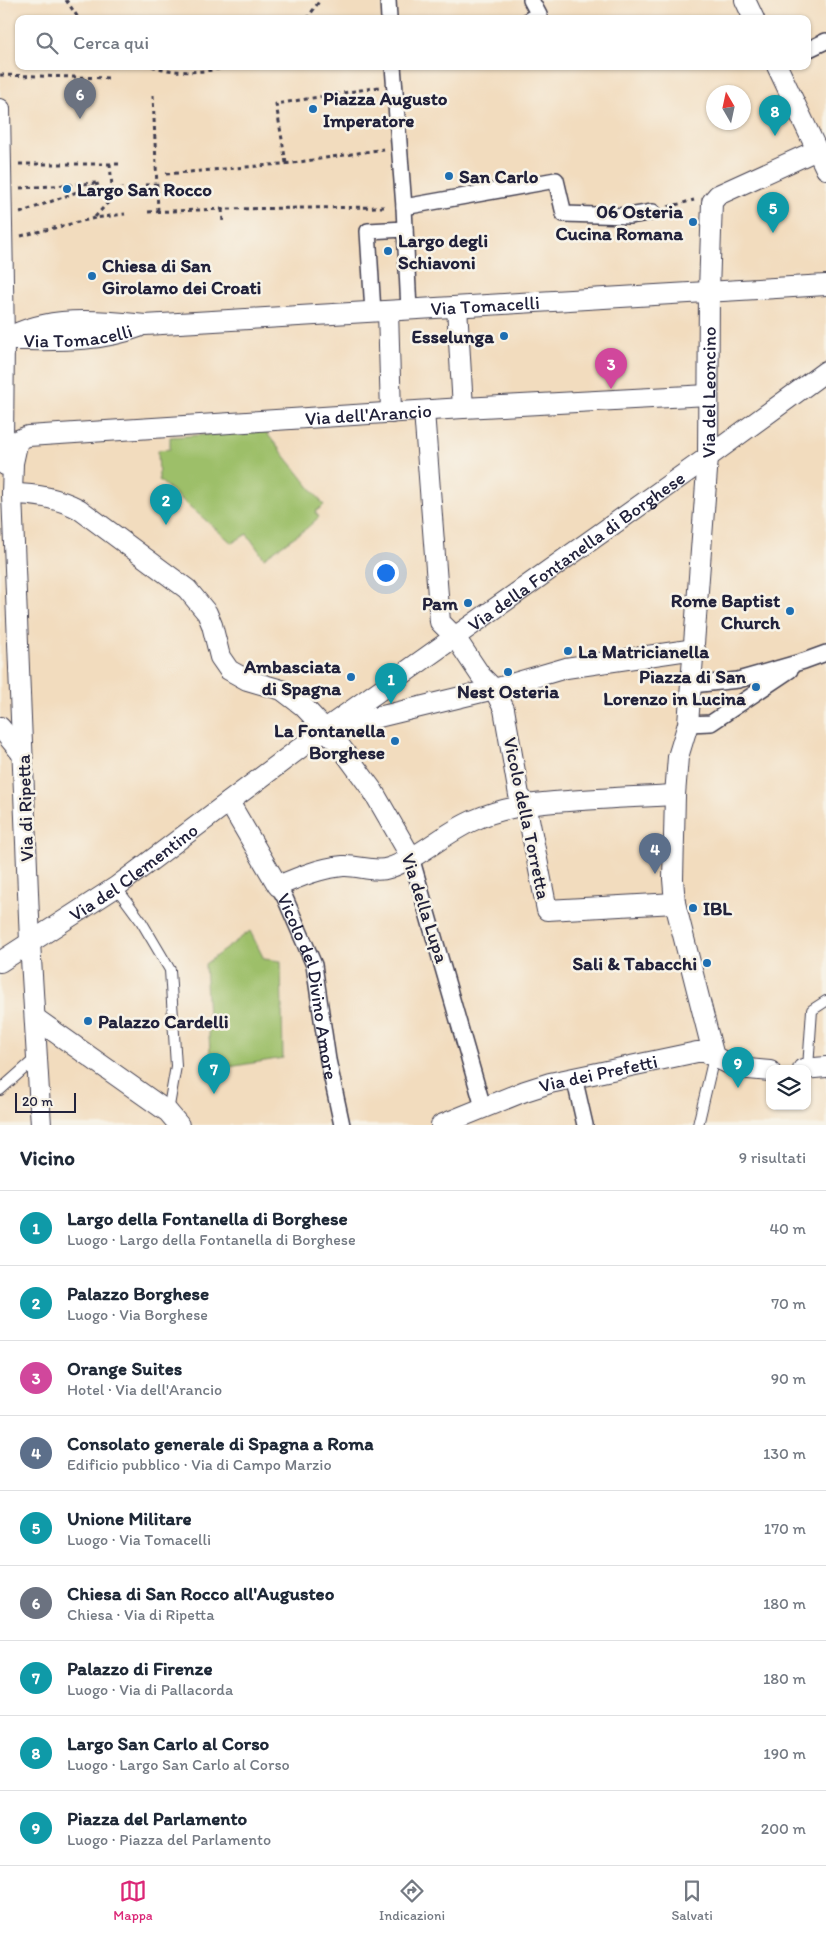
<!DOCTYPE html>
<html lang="it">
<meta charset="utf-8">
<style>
:root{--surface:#fff;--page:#f6f6f7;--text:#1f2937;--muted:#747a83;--line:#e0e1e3;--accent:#db2777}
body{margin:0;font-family:Itim,sans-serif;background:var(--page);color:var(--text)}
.controls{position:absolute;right:15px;bottom:15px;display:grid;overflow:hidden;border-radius:10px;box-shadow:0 1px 4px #0004}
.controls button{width:45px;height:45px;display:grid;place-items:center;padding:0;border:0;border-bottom:1px solid var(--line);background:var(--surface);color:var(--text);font:25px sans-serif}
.compass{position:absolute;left:706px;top:85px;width:45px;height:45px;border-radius:50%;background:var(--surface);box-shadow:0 1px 4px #0004;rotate:351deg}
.scale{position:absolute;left:15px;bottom:12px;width:61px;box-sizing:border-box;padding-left:5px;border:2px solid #22223b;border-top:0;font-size:14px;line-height:18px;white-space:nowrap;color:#22223b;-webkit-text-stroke:4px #f7f3e8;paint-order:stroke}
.you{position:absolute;left:385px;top:572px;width:18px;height:18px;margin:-12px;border:4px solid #fff;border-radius:50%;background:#1a73e8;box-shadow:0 0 0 8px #1a73e833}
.badge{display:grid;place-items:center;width:32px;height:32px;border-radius:50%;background:var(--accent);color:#fff;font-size:16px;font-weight:700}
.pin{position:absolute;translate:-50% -41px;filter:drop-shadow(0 1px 2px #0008)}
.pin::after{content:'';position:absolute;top:26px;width:18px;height:15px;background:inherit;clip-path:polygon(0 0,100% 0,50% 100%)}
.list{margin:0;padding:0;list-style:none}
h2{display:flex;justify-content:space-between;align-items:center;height:65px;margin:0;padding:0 20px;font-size:21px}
h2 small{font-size:16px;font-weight:400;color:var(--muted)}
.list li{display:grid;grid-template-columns:32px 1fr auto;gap:15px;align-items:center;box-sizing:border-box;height:75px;padding:0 20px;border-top:1px solid var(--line)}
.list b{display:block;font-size:19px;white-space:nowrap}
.list p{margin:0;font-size:16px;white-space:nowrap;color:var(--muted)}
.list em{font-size:16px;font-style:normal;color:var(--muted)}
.icon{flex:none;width:28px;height:28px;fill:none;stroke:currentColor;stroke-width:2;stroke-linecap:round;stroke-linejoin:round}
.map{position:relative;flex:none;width:826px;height:1125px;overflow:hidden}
.search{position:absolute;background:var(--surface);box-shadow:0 1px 4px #0004;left:15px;right:15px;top:15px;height:55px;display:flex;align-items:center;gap:12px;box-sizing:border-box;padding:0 18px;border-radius:10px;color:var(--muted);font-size:19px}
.sheet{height:740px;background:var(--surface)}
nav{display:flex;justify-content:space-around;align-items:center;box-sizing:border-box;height:70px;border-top:1px solid var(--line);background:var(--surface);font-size:14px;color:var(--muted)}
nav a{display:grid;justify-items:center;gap:2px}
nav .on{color:var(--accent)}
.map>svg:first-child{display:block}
.green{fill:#9dbf69;stroke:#607052}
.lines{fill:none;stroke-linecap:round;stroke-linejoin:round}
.service-casing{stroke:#413e4f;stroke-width:12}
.pedestrian-casing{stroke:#413e4f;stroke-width:18}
.minor-casing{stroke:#413e4f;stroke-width:22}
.path{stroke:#413e4f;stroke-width:3;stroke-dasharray:4 4;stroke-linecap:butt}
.service{stroke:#fff;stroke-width:10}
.pedestrian{stroke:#fff;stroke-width:15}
.minor{stroke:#fff;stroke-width:20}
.poi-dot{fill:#1f6fb2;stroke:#f7f3e8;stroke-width:2}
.labels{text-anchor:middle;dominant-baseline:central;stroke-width:5;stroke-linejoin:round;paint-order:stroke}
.poi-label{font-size:19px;font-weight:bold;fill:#22223b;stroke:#f7f3e8;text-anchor:start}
.street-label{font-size:19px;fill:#22223b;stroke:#f7f3e8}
</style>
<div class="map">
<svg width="826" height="1125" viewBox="0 0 826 1125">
<rect width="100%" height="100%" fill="#f7f3e8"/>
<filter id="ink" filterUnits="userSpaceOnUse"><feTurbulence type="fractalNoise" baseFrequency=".02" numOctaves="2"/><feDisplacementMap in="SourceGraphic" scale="10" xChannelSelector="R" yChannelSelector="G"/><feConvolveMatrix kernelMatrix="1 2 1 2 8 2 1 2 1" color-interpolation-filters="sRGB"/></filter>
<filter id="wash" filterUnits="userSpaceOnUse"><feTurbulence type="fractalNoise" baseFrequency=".0096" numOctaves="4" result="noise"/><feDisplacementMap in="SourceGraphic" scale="20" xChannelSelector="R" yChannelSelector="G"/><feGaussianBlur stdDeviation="1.12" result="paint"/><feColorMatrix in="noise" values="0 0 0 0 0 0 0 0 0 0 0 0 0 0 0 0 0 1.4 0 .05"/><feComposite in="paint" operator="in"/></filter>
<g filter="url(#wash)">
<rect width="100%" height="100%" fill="#f2dcbe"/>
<path class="green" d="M265,431L324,505L315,512L319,517L307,528L264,558L247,534L232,543L159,480L158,450L170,449V437Z
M250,931L264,959L281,961L283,1058L211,1070L205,964Z"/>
</g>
<g filter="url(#ink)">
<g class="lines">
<g class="service-casing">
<path id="service" d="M116,887L141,921L170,970L176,1066L168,1112
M808,1068L812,1010L826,1001
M0,1090L36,1058
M698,1125L714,1057"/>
</g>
<g class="pedestrian-casing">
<g id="pedestrian">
<path d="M388,0L389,19"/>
<path d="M530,19L539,15L531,0"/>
<path d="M807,50L826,41"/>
<path d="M393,66L404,207L409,310"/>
<path d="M404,207L556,180L564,214L629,216L653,212"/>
<path d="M373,312L368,231L405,229"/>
<path d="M692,685L738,680L804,661L826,653"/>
<path d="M688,724L711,723L790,670"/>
<path d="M411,857L483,1107"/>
<path id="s1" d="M278,886L285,898L314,965L328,1060L342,1125"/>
<path d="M574,1077L585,1125"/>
</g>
</g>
<g class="minor-casing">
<g id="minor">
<path d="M745,0L754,19"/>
<path d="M777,66L826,169"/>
<path d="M0,109L4,340L3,442L5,465"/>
<path d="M457,307L463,408"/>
<path d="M388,311L391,413"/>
<path id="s2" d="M4,340C45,315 99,320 145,325L826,285"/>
<path id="s3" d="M9,340C54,340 97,343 139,327"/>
<path d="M424,411L440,622L455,637L481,676L494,689L504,709L519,795L526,804L547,910L675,903"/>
<path d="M12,494C36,494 58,498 79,509L187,589L207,613L212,625L220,657L229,670L247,680L282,690L303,706L337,742L373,791L411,857"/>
<path d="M0,727L22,754"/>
<path d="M333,728L494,689L566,668L695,649"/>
<path d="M229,802L278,886C299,877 320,868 343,866C359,865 374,873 389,868C419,858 443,834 472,821C502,807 536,803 568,801C604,798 639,797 675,795"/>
<path id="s4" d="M0,962L116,887L324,730L708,457L826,371"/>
<path d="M35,1018L168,1112L179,1125"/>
<path id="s5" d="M714,1057L675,903L673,879L675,795L678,757L688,724L708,457L709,291L712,202L718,195L817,150"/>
<path d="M803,1069L826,1067"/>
<path id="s6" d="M41,1125L30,942L12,494L13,463L18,440L28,436L463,408L708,395"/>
<path id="s7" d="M441,1125L525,1091L550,1083L697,1052H704L738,1068L770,1071"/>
</g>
</g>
<path class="path" d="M66,0L79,19
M307,19L320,0
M152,66C179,75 207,72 235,66
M0,75L111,78
M153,95L158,211
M286,163L276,104L379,87
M19,164H120
M110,164L113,198
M166,174L293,163L384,149
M145,185L156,184
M20,188L96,183
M668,207L694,200
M222,209L223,223
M148,212L222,209L386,207
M20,213L101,183
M95,217L122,187
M21,236L95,218L125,214"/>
<use href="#service" class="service"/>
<use href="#pedestrian" class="pedestrian"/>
<use href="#minor" class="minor"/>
</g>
</g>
<g class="poi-dot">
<circle cx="313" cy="109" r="5"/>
<circle cx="449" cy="176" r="5"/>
<circle cx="67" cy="189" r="5"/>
<circle cx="693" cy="222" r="5"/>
<circle cx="388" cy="251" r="5"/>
<circle cx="92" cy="276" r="5"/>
<circle cx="504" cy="336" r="5"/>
<circle cx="468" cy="603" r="5"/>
<circle cx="790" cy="611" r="5"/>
<circle cx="568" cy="651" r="5"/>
<circle cx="508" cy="672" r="5"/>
<circle cx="351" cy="677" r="5"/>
<circle cx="756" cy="687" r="5"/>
<circle cx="395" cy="741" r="5"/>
<circle cx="693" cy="908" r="5"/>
<circle cx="707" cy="963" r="5"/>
<circle cx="88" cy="1021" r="5"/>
</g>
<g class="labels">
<g class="poi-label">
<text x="323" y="98">Piazza Augusto<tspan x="323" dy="22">Imperatore</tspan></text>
<text x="459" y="176">San Carlo</text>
<text x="77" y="189">Largo San Rocco</text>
<text x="683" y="211" text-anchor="end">06 Osteria<tspan x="683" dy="22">Cucina Romana</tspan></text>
<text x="398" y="240">Largo degli<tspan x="398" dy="22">Schiavoni</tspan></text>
<text x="102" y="265">Chiesa di San<tspan x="102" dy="22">Girolamo dei Croati</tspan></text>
<text x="494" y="336" text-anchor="end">Esselunga</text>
<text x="780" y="600" text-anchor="end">Rome Baptist<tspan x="780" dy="22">Church</tspan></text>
<text x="458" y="603" text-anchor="end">Pam</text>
<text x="578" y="651">La Matricianella</text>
<text x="341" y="666" text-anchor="end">Ambasciata<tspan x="341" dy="22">di Spagna</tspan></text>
<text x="746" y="676" text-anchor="end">Piazza di San<tspan x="746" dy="22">Lorenzo in Lucina</tspan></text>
<text x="508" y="691" text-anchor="middle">Nest Osteria</text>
<text x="385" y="730" text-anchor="end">La Fontanella<tspan x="385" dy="22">Borghese</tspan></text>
<text x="703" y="908">IBL</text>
<text x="697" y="963" text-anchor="end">Sali &amp; Tabacchi</text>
<text x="98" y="1021">Palazzo Cardelli</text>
</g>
<g class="street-label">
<text stroke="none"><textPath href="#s2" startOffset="485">Via Tomacelli</textPath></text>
<text stroke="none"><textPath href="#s3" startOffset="69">Via Tomacelli</textPath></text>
<text stroke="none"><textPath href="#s5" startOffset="672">Via del Leoncino</textPath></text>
<text stroke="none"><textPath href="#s6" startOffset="1038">Via dell'Arancio</textPath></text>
<text stroke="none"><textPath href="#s4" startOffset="708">Via della Fontanella di Borghese</textPath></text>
<text transform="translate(25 808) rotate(-92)">Via di Ripetta</text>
<text transform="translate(527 818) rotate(78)">Vicolo della Torretta</text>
<text stroke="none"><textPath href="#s4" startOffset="161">Via del Clementino</textPath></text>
<text transform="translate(425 908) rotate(72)">Via della Lupa</text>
<text stroke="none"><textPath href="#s1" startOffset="106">Vicolo del Divino Amore</textPath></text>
<text stroke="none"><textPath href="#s7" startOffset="166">Via dei Prefetti</textPath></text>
</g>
</g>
</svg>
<div class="controls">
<button><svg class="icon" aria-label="layers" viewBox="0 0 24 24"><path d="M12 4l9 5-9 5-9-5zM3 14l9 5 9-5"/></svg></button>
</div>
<svg class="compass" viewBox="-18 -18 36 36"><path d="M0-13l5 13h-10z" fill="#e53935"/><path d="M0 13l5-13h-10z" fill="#747a83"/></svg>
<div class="scale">20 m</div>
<div class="you"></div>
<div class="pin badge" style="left:391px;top:704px;background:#0f9aa8">1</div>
<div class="pin badge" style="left:166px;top:525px;background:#0f9aa8">2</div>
<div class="pin badge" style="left:611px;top:389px;background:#d1479c">3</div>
<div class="pin badge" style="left:655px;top:874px;background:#5c6f8a">4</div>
<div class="pin badge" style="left:773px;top:233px;background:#0f9aa8">5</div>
<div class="pin badge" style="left:80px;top:119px;background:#6b7280">6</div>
<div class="pin badge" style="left:214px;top:1094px;background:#0f9aa8">7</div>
<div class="pin badge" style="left:775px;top:136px;background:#0f9aa8">8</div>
<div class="pin badge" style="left:738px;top:1088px;background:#0f9aa8">9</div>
<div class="search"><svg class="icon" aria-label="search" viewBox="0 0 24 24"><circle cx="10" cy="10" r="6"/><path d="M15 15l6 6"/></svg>Cerca qui</div>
</div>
<section class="sheet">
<h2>Vicino<small>9 risultati</small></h2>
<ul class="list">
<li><span class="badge" style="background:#0f9aa8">1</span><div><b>Largo della Fontanella di Borghese</b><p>Luogo · Largo della Fontanella di Borghese</p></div><em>40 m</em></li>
<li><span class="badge" style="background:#0f9aa8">2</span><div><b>Palazzo Borghese</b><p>Luogo · Via Borghese</p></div><em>70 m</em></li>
<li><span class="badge" style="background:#d1479c">3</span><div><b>Orange Suites</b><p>Hotel · Via dell'Arancio</p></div><em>90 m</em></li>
<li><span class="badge" style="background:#5c6f8a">4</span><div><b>Consolato generale di Spagna a Roma</b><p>Edificio pubblico · Via di Campo Marzio</p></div><em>130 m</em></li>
<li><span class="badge" style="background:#0f9aa8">5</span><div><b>Unione Militare</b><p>Luogo · Via Tomacelli</p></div><em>170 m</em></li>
<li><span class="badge" style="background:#6b7280">6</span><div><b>Chiesa di San Rocco all'Augusteo</b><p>Chiesa · Via di Ripetta</p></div><em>180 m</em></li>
<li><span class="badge" style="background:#0f9aa8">7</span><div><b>Palazzo di Firenze</b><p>Luogo · Via di Pallacorda</p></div><em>180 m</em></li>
<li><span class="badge" style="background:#0f9aa8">8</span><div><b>Largo San Carlo al Corso</b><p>Luogo · Largo San Carlo al Corso</p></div><em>190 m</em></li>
<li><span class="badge" style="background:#0f9aa8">9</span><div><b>Piazza del Parlamento</b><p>Luogo · Piazza del Parlamento</p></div><em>200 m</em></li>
</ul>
</section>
<nav>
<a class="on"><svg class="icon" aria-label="map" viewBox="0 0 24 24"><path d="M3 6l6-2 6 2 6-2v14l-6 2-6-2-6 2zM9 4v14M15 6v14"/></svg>Mappa</a>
<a><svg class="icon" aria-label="directions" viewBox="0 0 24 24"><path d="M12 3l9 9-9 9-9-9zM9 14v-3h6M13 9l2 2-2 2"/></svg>Indicazioni</a>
<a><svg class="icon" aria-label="saved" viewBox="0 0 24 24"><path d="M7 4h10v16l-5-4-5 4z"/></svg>Salvati</a>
</nav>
